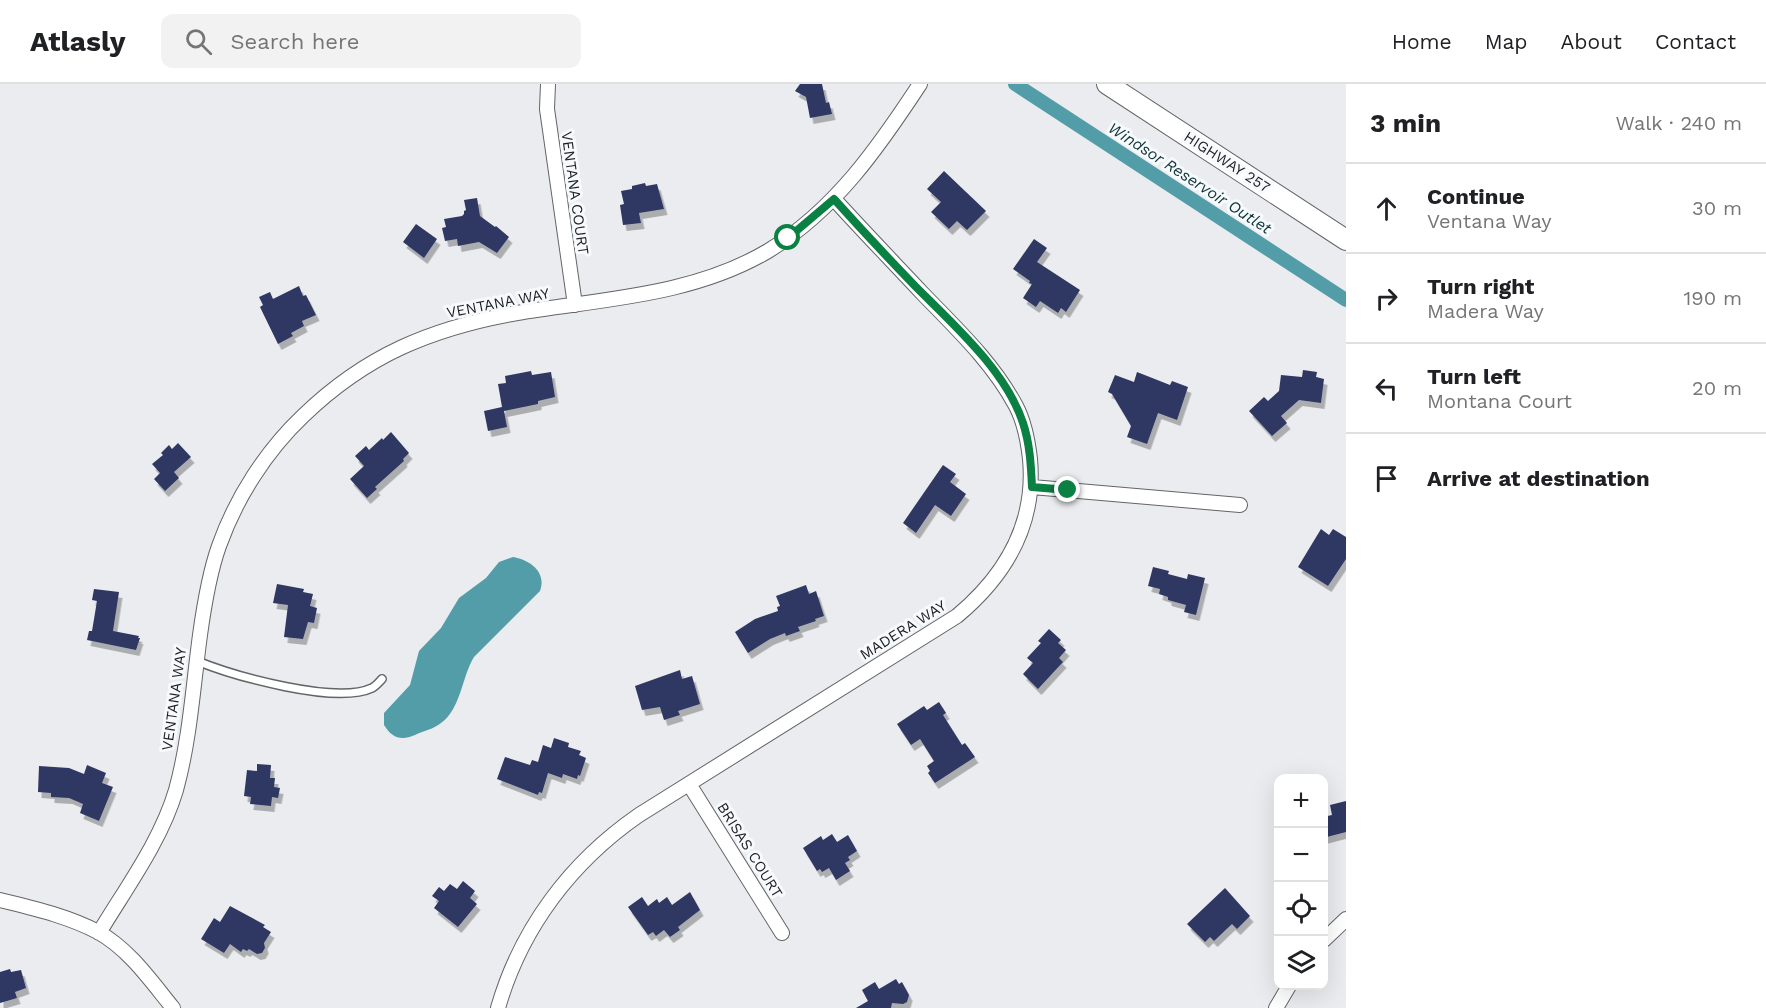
<!DOCTYPE html>
<meta charset="utf-8">
<style>
:root{--surface:#fff;--page:#f2f2f2;--text:#202124;--muted:#757577;--line:#e0e0e0}
body{margin:0;font-family:"Work Sans",sans-serif;background:var(--page);color:var(--text)}
.controls{position:absolute;right:18px;bottom:18px;display:grid;overflow:hidden;border-radius:12px;box-shadow:0 6px 24px #0002}
.controls button{width:54px;height:54px;display:grid;place-items:center;padding:0;border:0;border-bottom:2px solid var(--line);background:var(--surface);color:var(--text);font:30px sans-serif}
.stop{position:absolute;width:18px;height:18px;margin:-14px;border:4px solid #0b8043;border-radius:50%;background:#fff}
.stop.end{background:#0b8043;border-color:#fff;box-shadow:0 2px 6px #0008}
.list{margin:0;padding:0;list-style:none}
h2{display:flex;justify-content:space-between;align-items:center;height:78px;margin:0;padding:0 24px;font-size:26px}
h2 small{font-size:20px;font-weight:400;color:var(--muted)}
.list li{display:grid;grid-template-columns:39px 1fr auto;gap:18px;align-items:center;box-sizing:border-box;height:90px;padding:0 24px;border-top:2px solid var(--line)}
.list b{display:block;font-size:22px;white-space:nowrap}
.list p{margin:0;font-size:20px;white-space:nowrap;color:var(--muted)}
.list em{font-size:20px;font-style:normal;color:var(--muted)}
.icon{flex:none;width:33px;height:33px;fill:none;stroke:currentColor;stroke-width:2;stroke-linecap:round;stroke-linejoin:round}
.map{position:relative;flex:none;width:1346px;height:924px;overflow:hidden}
header{display:flex;align-items:center;gap:36px;box-sizing:border-box;height:84px;padding:0 30px;background:var(--surface);border-bottom:2px solid var(--line)}
header strong{font-size:28px}
nav{display:flex;gap:33px;margin-inline-start:auto;font-size:21px}
.search{width:420px;height:54px;background:var(--page);display:flex;align-items:center;gap:15px;box-sizing:border-box;padding:0 21px;border-radius:12px;color:var(--muted);font-size:22px}
main{display:flex}
aside{flex:1;background:var(--surface)}
.map>svg:first-child{display:block}
.water{fill:#539da8}
.lines{fill:none;stroke-linecap:round;stroke-linejoin:round}
.canal{stroke:#539da8;stroke-width:14}
.building{fill:#2f3762;filter:url(#shadow)}
.lane-casing{stroke:#636568;stroke-width:10}
.street-casing{stroke:#636568;stroke-width:16}
.secondary-casing{stroke:#636568;stroke-width:22}
.lane{stroke:#fff;stroke-width:7}
.street{stroke:#fff;stroke-width:14}
.secondary{stroke:#fff;stroke-width:20}
.route{stroke:#0b8043;stroke-width:8}
.labels{text-anchor:middle;dominant-baseline:central;stroke-width:6;stroke-linejoin:round;paint-order:stroke}
.street-label{font-size:15px;fill:#1d1e1f;stroke:#f7fafd}
.water-label{font-size:16px;font-style:italic;fill:#0f3439;stroke:#f7fafd}
</style>
<header>
<strong>Atlasly</strong>
<div class="search"><svg class="icon" aria-label="search" viewBox="0 0 24 24"><circle cx="10" cy="10" r="6"/><path d="M15 15l6 6"/></svg>Search here</div>
<nav><a>Home</a><a>Map</a><a>About</a><a>Contact</a></nav>
</header>
<main>
<div class="map">
<svg width="1346" height="924" viewBox="0 0 1346 924">
<defs>
<filter id="shadow"><feDropShadow dx="3.5" dy="6" stdDeviation="0" flood-color="#0004"/></filter>
</defs>
<rect width="100%" height="100%" fill="#eaecef"/>
<path class="water" d="M513,473C530,476 547,488 540,507L474,573C462,592 461,625 441,639C434,645 423,647 415,651C401,657 392,654 384,641V629L410,601L419,567L441,544L459,514L486,494L499,478Z"/>
<g class="lines">
<path class="canal" d="M1015,0L1346,216"/>
</g>
<path class="building" d="M800,0H822L826,19L829,18L832,30L810,34L806,13L795,7Z
M944,87L986,127L967,146L957,137L949,145L931,128L941,118L927,105Z
M645,99L646,102L657,100L664,125L639,129L641,139L623,141L620,121L624,120L621,107L632,105V102Z
M477,114L480,132L495,143L496,142L509,153L497,169L479,158L458,162L457,155L445,157L442,144L446,143L444,135L462,132L464,130V127L466,126L464,116Z
M416,140L437,155L424,174L403,158Z
M1034,155L1047,164L1037,178L1080,206L1066,228L1061,224L1058,229L1040,217L1036,223L1023,214L1032,200L1029,199L1030,197L1013,185Z
M299,202L303,212L306,211L316,231L302,237L304,242L291,249L293,252L278,260L260,223L263,221L259,213L270,208L273,215Z
M1303,286L1317,288L1316,293L1324,295L1321,319L1299,316L1281,332L1287,339L1272,352L1249,327L1264,313L1268,317L1279,307L1281,291L1302,293Z
M531,287L532,291L551,288L555,313L538,317V320L504,327L507,343L488,347L484,327L502,323L498,300L506,299L505,292Z
M1137,288L1170,301L1172,297L1188,303L1177,336L1158,329L1147,360L1127,353L1131,342L1112,310L1108,308L1115,291L1134,298Z
M391,348L409,369L403,375L404,377L375,403L377,405L367,414L350,395L364,382L355,372L366,362L369,366L382,354L383,356Z
M178,359L191,373L174,388L179,394L165,407L154,395L160,389L152,380L163,371L161,369L169,361L172,365Z
M943,381L956,390L950,398L966,410L951,432L935,421L916,449L903,439Z
M1321,445L1329,451L1333,445L1346,453V475L1328,502L1298,483Z
M1153,483L1169,487L1168,490L1187,495L1188,490L1205,494L1196,531L1184,528L1186,521L1168,516V513L1159,510L1160,505L1148,502Z
M277,500L304,505L303,508L313,510L310,522L317,524L314,539L308,538L303,555L284,553L288,521L273,519Z
M806,501L809,510L816,507L824,532L815,535L816,537L798,543L800,547L786,552L785,549L770,555L748,569L735,548L755,535L778,527L777,523L780,522L776,512Z
M94,505L119,508L113,547L139,552L138,554H140L136,566L87,556L89,547H92L97,517L92,516Z
M1049,545L1061,556L1058,559L1066,566L1059,574L1063,578L1038,605L1023,590L1033,579L1027,574L1041,559L1038,557Z
M680,586L682,595L692,592L700,620L678,627L680,631L664,636L660,623L642,626L635,602Z
M939,618L946,629L943,631L962,661L965,659L975,673L935,699L928,689L930,687L927,682L934,677L920,655L911,661L897,640L924,622L927,626Z
M554,654L569,659L568,663L581,667L579,671L586,674L580,692L578,691L577,695L563,690L562,694L548,689L542,709L539,708L538,711L497,695L505,673L530,681L532,676L538,678L543,661L551,664Z
M257,680L271,681L270,694H275L274,703L280,704L278,714L272,713L271,722L250,720L251,713L244,712L247,686L257,687Z
M87,681L106,689L102,699L113,703L99,737L80,729L83,720L69,714L51,713V709L38,708L39,682L69,684L84,690Z
M1346,717V748L1323,754V733L1332,731L1330,721Z
M832,750L837,758L848,751L857,767L848,773L850,776L845,779L850,787L836,796L829,784L822,788L820,785L817,787L803,764L821,752L823,756Z
M463,797L475,807L470,814L477,820L458,843L434,824L439,817L432,812L439,803L444,807L450,800L457,805Z
M1225,804L1250,832L1237,845L1232,840L1214,857L1210,853L1205,858L1187,840Z
M690,808L700,826L678,843L680,846L670,853L664,846L656,852L653,848L648,851L628,823L642,813L648,822L657,815L659,819L667,813L672,821Z
M230,822L265,841L263,843L271,848L264,859L265,864L262,869L257,870L249,865L247,867L243,865L241,868L230,860L224,869L201,855L214,834L220,838Z
M10,885L11,888L21,886L26,904L15,908L17,914L0,919V888Z
M896,895L899,900L902,898L909,911L907,918L903,920L892,919L891,924H856L868,917L862,906L875,898L879,905Z"/>
<g class="lines">
<g class="lane-casing">
<path id="lane" d="M197,577C234,592 336,621 372,604C376,602 379,598 382,595"/>
</g>
<g class="street-casing">
<path id="street" d="M548,0L547,25L575,221
M1032,403L1240,421
M689,700L782,849
M0,816C32,824 68,832 98,848C129,865 151,897 173,924
M99,849C126,804 161,757 176,706C190,655 193,603 200,551C204,522 209,490 219,462C236,414 266,367 303,332C366,271 432,244 517,229C601,215 692,212 768,167C835,126 878,64 920,0
M1324,856L1346,835
M498,924C521,844 571,778 639,731L957,532C1006,491 1036,440 1030,375C1028,357 1025,339 1016,322C993,279 958,246 924,211C894,179 864,148 834,115
M1276,924L1289,902"/>
</g>
<g class="secondary-casing">
<path id="secondary" d="M1107,0L1346,156"/>
</g>
<use href="#lane" class="lane"/>
<use href="#street" class="street"/>
<use href="#secondary" class="secondary"/>
</g>
<g class="lines">
<path class="route" d="M788,154L834,115C861,145 888,174 916,203C954,241 1006,287 1023,339C1030,360 1031,382 1032,403L1068,406"/>
</g>
<g class="labels">
<g class="street-label">
<text transform="translate(1227 78) rotate(33)">HIGHWAY 257</text>
<text transform="translate(575 109) rotate(82)">VENTANA COURT</text>
<text transform="translate(498 219) rotate(-11)">VENTANA WAY</text>
<text transform="translate(903 546) rotate(-32)">MADERA WAY</text>
<text transform="translate(174 615) rotate(-82)">VENTANA WAY</text>
<text transform="translate(750 766) rotate(58)">BRISAS COURT</text>
</g>
<g class="water-label">
<text transform="translate(1190 94) rotate(33)">Windsor Reservoir Outlet</text>
</g>
</g>
</svg>
<div class="controls">
<button>+</button>
<button>−</button>
<button><svg class="icon" aria-label="locate" viewBox="0 0 24 24"><circle cx="12" cy="12" r="6"/><path d="M12 2v4M12 18v4M2 12h4M18 12h4"/></svg></button>
<button><svg class="icon" aria-label="layers" viewBox="0 0 24 24"><path d="M12 4l9 5-9 5-9-5zM3 14l9 5 9-5"/></svg></button>
</div>
<div class="stop" style="left:788px;top:154px"></div>
<div class="stop end" style="left:1068px;top:406px"></div>
</div>
<aside>
<h2>3 min<small>Walk · 240 m</small></h2>
<ul class="list">
<li><svg class="icon" aria-label="ahead" viewBox="0 0 24 24"><path d="M12 20V5M6 11l6-6 6 6"/></svg><div><b>Continue</b><p>Ventana Way</p></div><em>30 m</em></li>
<li><svg class="icon" aria-label="right" viewBox="0 0 24 24"><path d="M7 20v-9h11M14 6l5 5-5 5"/></svg><div><b>Turn right</b><p>Madera Way</p></div><em>190 m</em></li>
<li><svg class="icon" aria-label="left" viewBox="0 0 24 24"><path d="M17 20v-9H6M10 6l-5 5 5 5"/></svg><div><b>Turn left</b><p>Montana Court</p></div><em>20 m</em></li>
<li><svg class="icon" aria-label="arrive" viewBox="0 0 24 24"><path d="M6 21V4h12l-3 4 3 4H6"/></svg><div><b>Arrive at destination</b></div></li>
</ul>
</aside>
</main>
